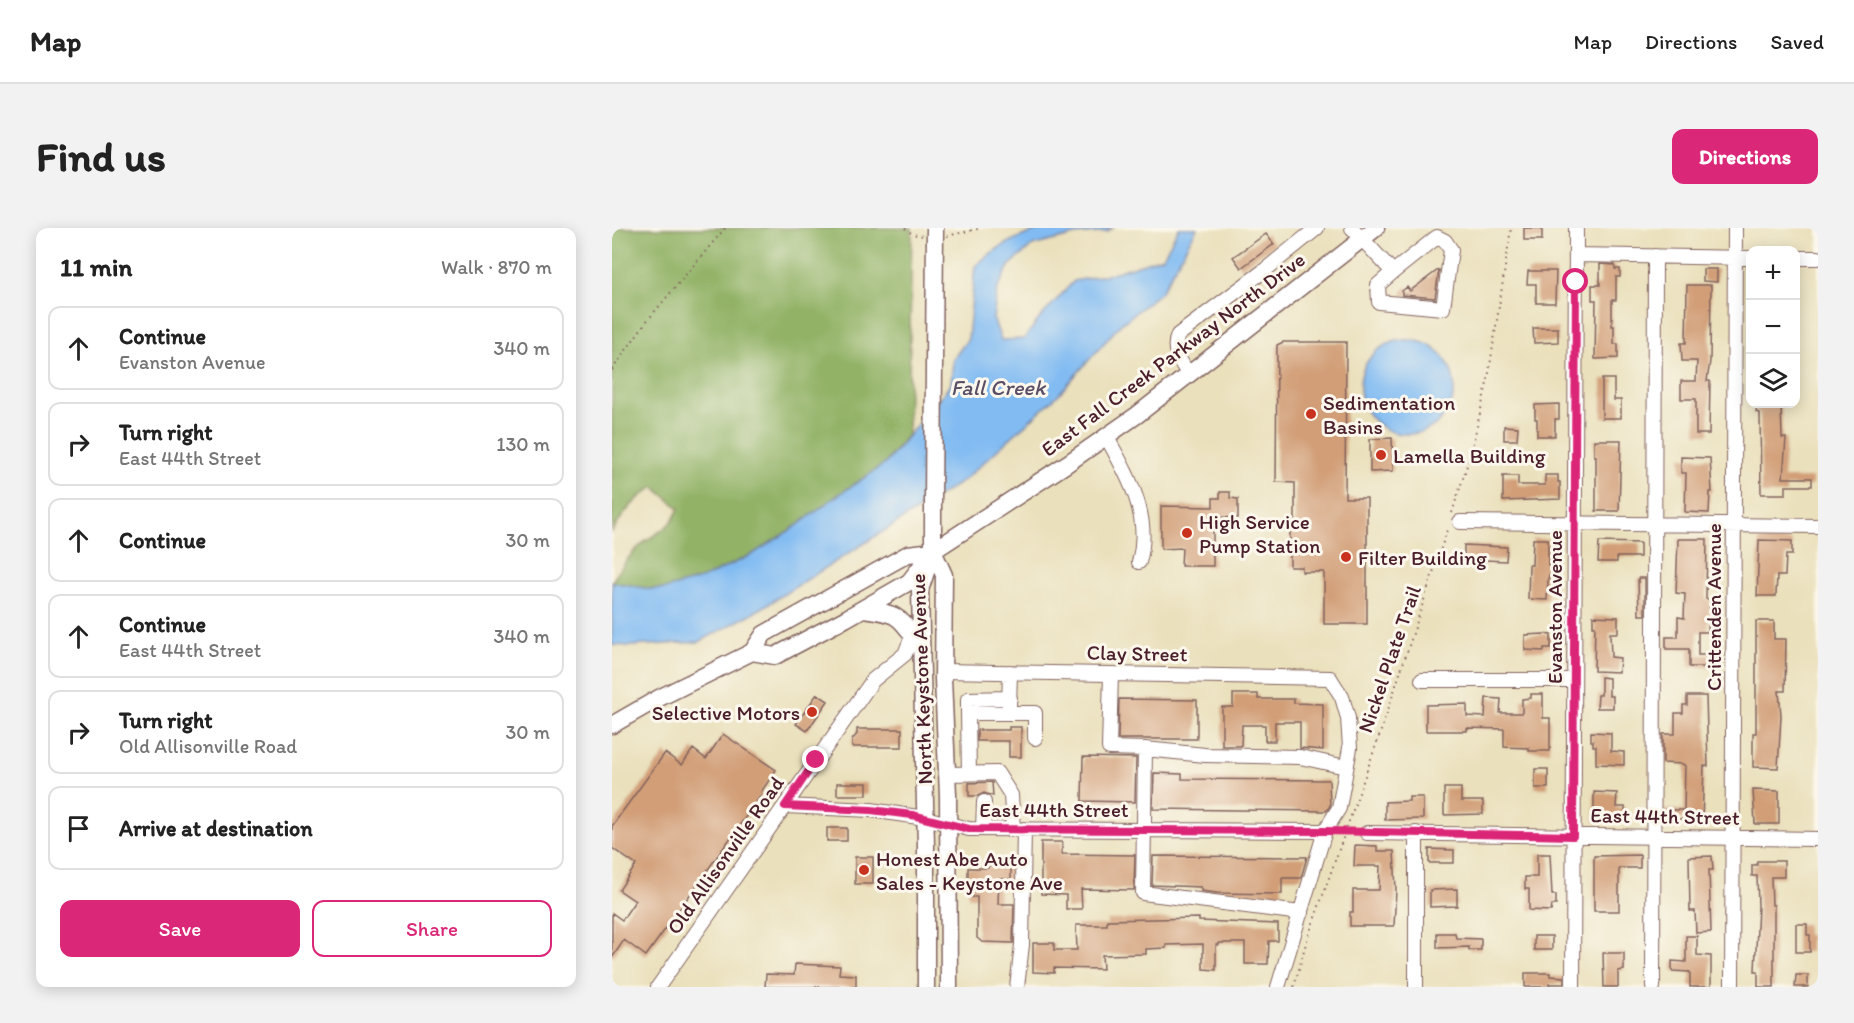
<!DOCTYPE html>
<meta charset="utf-8">
<style>
:root{--surface:#fff;--page:#f2f2f2;--text:#222;--muted:#767676;--line:#e0e0e0;--accent:#db2777}
body{margin:0;font-family:Itim,sans-serif;background:var(--page);color:var(--text)}
.controls{position:absolute;right:18px;top:18px;display:grid;overflow:hidden;border-radius:12px;box-shadow:0 3px 15px #0003}
.controls button{width:54px;height:54px;display:grid;place-items:center;padding:0;border:0;border-bottom:2px solid var(--line);background:var(--surface);color:var(--text);font:30px sans-serif}
.stop{position:absolute;width:18px;height:18px;margin:-14px;border:4px solid #db2777;border-radius:50%;background:#fff}
.stop.end{background:#db2777;border-color:#fff;box-shadow:0 2px 6px #0008}
.list{margin:0;padding:0;list-style:none}
h2{display:flex;justify-content:space-between;align-items:center;height:78px;margin:0;padding:0 24px;font-size:26px}
h2 small{font-size:20px;font-weight:400;color:var(--muted)}
.list li{display:grid;grid-template-columns:39px 1fr auto;gap:18px;align-items:center;box-sizing:border-box;height:84px;margin:0 12px 12px;padding:0 12px;border:2px solid var(--line);border-radius:12px}
.list b{display:block;font-size:22px;white-space:nowrap}
.list p{margin:0;font-size:20px;white-space:nowrap;color:var(--muted)}
.list em{font-size:20px;font-style:normal;color:var(--muted)}
.actions{display:flex;gap:12px;padding:18px 24px}
.actions a{flex:1;padding:14px 0;border:2px solid var(--accent);border-radius:12px;text-align:center;font-size:21px;color:var(--accent)}
.actions .main{background:var(--accent);color:#fff}
.icon{flex:none;width:33px;height:33px;fill:none;stroke:currentColor;stroke-width:2;stroke-linecap:round;stroke-linejoin:round}
.map{position:relative;flex:none;width:1206px;height:759px;overflow:hidden;border-radius:12px}
header{display:flex;align-items:center;gap:36px;box-sizing:border-box;height:84px;padding:0 30px;background:var(--surface);border-bottom:2px solid var(--line)}
header strong{font-size:28px}
nav{display:flex;gap:33px;margin-inline-start:auto;font-size:21px}
.intro{display:flex;align-items:center;justify-content:space-between;box-sizing:border-box;height:144px;padding:0 36px}
h1{margin:0;font-size:42px}
.button{padding:15px 27px;border-radius:12px;background:var(--accent);color:#fff;font-size:21px;font-weight:700}
main{display:flex;gap:36px;padding:0 36px}
aside{flex:1;background:var(--surface);border-radius:12px;box-shadow:0 3px 15px #0003}
.map>svg:first-child{display:block}
.forest{fill:#92b266;stroke:#6e6848;stroke-width:1.5}
.water{fill:#81bbf2;stroke:#666d8e;stroke-width:1.5}
.building{fill:#d19e77}
.lines{fill:none;stroke-linecap:round;stroke-linejoin:round}
.minor-casing{stroke:#82635e;stroke-width:16}
.major-casing{stroke:#82635e;stroke-width:19}
.path{stroke:#82635e;stroke-width:2;stroke-dasharray:1.5 4.5;stroke-linecap:butt}
.minor{stroke:#fff;stroke-width:14}
.major{stroke:#fff;stroke-width:16}
.major-bridge-casing{stroke:#82635e;stroke-width:19;stroke-linecap:butt}
.major-bridge{stroke:#fff;stroke-width:16}
.route{stroke:#db2777;stroke-width:8}
.poi-dot{fill:#c8321e;stroke:#fbf7ec;stroke-width:2}
.labels{text-anchor:middle;dominant-baseline:central;stroke-width:6;stroke-linejoin:round;paint-order:stroke}
.street-label{font-size:21px;fill:#4a1f2b;stroke:#fbf7ec}
.poi-label{font-size:21px;fill:#4a1f2b;stroke:#fbf7ec;text-anchor:start}
.water-label{font-size:22px;font-style:italic;fill:#5a4e67;stroke:#fbf7ec}
</style>
<header>
<strong>Map</strong>
<nav><a>Map</a><a>Directions</a><a>Saved</a></nav>
</header>
<div class="intro"><h1>Find us</h1><a class="button">Directions</a></div>
<main>
<aside>
<h2>11 min<small>Walk · 870 m</small></h2>
<ul class="list">
<li><svg class="icon" aria-label="ahead" viewBox="0 0 24 24"><path d="M12 20V5M6 11l6-6 6 6"/></svg><div><b>Continue</b><p>Evanston Avenue</p></div><em>340 m</em></li>
<li><svg class="icon" aria-label="right" viewBox="0 0 24 24"><path d="M7 20v-9h11M14 6l5 5-5 5"/></svg><div><b>Turn right</b><p>East 44th Street</p></div><em>130 m</em></li>
<li><svg class="icon" aria-label="ahead" viewBox="0 0 24 24"><path d="M12 20V5M6 11l6-6 6 6"/></svg><div><b>Continue</b></div><em>30 m</em></li>
<li><svg class="icon" aria-label="ahead" viewBox="0 0 24 24"><path d="M12 20V5M6 11l6-6 6 6"/></svg><div><b>Continue</b><p>East 44th Street</p></div><em>340 m</em></li>
<li><svg class="icon" aria-label="right" viewBox="0 0 24 24"><path d="M7 20v-9h11M14 6l5 5-5 5"/></svg><div><b>Turn right</b><p>Old Allisonville Road</p></div><em>30 m</em></li>
<li><svg class="icon" aria-label="arrive" viewBox="0 0 24 24"><path d="M6 21V4h12l-3 4 3 4H6"/></svg><div><b>Arrive at destination</b></div></li>
</ul>
<div class="actions"><a class="main">Save</a><a>Share</a></div>
</aside>
<div class="map">
<svg width="1206" height="759" viewBox="0 0 1206 759">
<rect width="100%" height="100%" fill="#fbf7ec"/>
<filter id="ink" filterUnits="userSpaceOnUse"><feTurbulence type="fractalNoise" baseFrequency=".0167" numOctaves="2"/><feDisplacementMap in="SourceGraphic" scale="12" xChannelSelector="R" yChannelSelector="G"/><feConvolveMatrix kernelMatrix="1 2 1 2 8 2 1 2 1" color-interpolation-filters="sRGB"/></filter>
<filter id="wash" filterUnits="userSpaceOnUse"><feTurbulence type="fractalNoise" baseFrequency=".008" numOctaves="4" result="noise"/><feDisplacementMap in="SourceGraphic" scale="24" xChannelSelector="R" yChannelSelector="G"/><feGaussianBlur stdDeviation="1.35" result="paint"/><feColorMatrix in="noise" values="0 0 0 0 0 0 0 0 0 0 0 0 0 0 0 0 0 1.4 0 .05"/><feComposite in="paint" operator="in"/></filter>
<g filter="url(#wash)">
<rect width="100%" height="100%" fill="#eae0bc"/>
<path class="forest" d="M0,0H300L296,206L273,236L226,267L186,297L141,326L92,350L53,361H38L0,354C7,342 19,325 30,316C46,303 59,301 67,280L42,259C23,270 11,285 0,304Z"/>
<path class="water" d="M434,0H501L494,4L463,7L420,18L397,38L385,62L381,90L389,112L412,111L427,91L462,53L498,46L551,29L567,0H585L549,64L508,97L447,166L351,253L150,380L87,414L18,418L0,417V354L38,361H53L92,350L141,326L186,297L226,267L273,236L339,156L341,131L356,111L363,38C387,17 404,9 434,0Z
M748 159a47 47 0 1 1 94 0a47 47 0 1 1-94 0Z"/>
<g id="blocks">
<path class="building" d="M912,0H930V12H912Z
M654,6L662,16L629,40L621,29Z
M988,36L1003,37V41H1008V49H1004V72H1000V98H1002V116H1006V130L983,131L984,72H980V57H988Z
M1091,41H1105V54L1091,53Z
M826,42H827L823,70L790,67V63L795,59L798,63Z
M916,43H944L943,75H924V56H915Z
M1075,57H1099L1098,133L1095,153H1098L1097,206H1084V171H1069V153H1084L1085,133H1070L1069,115H1074Z
M921,100H946V114L922,115Z
M671,114H734L733,270H755V396H712V344H690V339H678V297H683V255L664,254L665,117Z
M990,151H1002V172H1009V190H990Z
M947,176V191H943V208H925V191H923V177Z
M1145,176H1169L1170,210H1174L1171,250H1200V258H1174V266H1149L1148,185L1144,184Z
M892,198L906,199L905,212H892Z
M780,210L781,243L758,244V211Z
M982,212H1009L1007,283H984V228H982Z
M1069,229L1098,230L1100,264H1098L1097,285L1073,284L1074,245H1069Z
M933,247H946V254H948V271L891,273V248H906V257H933Z
M608,264H618V270L626,271V290L601,289V338H569L570,320L549,321V278L601,279V270H608Z
M921,311H936V337H941V347H937L936,351L935,372L916,371L917,337H920Z
M1066,311H1095L1094,371H1098L1096,404H1086V427H1100V439H1077V421H1054V409H1066V389L1072,390L1073,366L1064,365Z
M1147,312L1180,313V327H1174L1173,348H1165L1164,368H1145Z
M987,314L1028,315V329H1005V334H986Z
M852,317L895,319L894,333L852,331Z
M1026,350H1033V387H1027Z
M981,388L1006,389V405H998L999,429L1008,430L1007,444L982,443L983,398H981Z
M1144,393H1162V411H1174L1173,463H1167L1169,488L1166,540L1141,539V505H1144Z
M932,406L939,407V420H932V423L913,422V407Z
M989,449L997,450V468H1001V480H985L986,467H989Z
M205,466L216,473L195,503L184,496Z
M621,466H646V471H682V475L711,476V522L688,520V494H663V513H653V497H630L629,518H610V479H621Z
M919,466H931V490H938V523H917V520L892,519V501L855,500V503H814V477L855,476V488L873,489L874,470L889,471L888,485H910V471L919,470Z
M1075,468H1094L1096,538H1092L1090,595L1073,594V591H1050V582H1072L1073,538L1071,536L1051,535V506H1063V485H1071V477H1075Z
M507,471L585,472V511H506Z
M397,499H409V529H397V513H365V502H397Z
M245,501H290V519H240V512L245,506Z
M979,504L999,505V523L1012,524V537L984,536V518H981V513H979Z
M111,506L164,542L149,564L150,566L34,728L12,712L0,730V685L10,692L23,673L7,662L24,637L0,620V598L53,525L70,537L81,521L94,531Z
M471,529L524,530L523,574L470,573Z
M923,541H936V560H923Z
M542,545L570,546V551L717,552L718,578L714,583L541,581Z
M380,554L381,568L372,565L366,568H357V555Z
M225,555H255V567H225Z
M832,560H849V573H871V586L832,587Z
M1141,562L1167,563V596H1143Z
M982,564L1005,565L1004,579H1013V594H982Z
M797,569H811V591L773,592V574L797,573Z
M215,600H235V613H215Z
M429,614H450V626L523,627L522,662L469,661L470,681H454V667L429,666Z
M743,617L765,618V623H782L784,662L782,698H738V684H741V662H767L768,638H742Z
M817,621L842,622V635H817Z
M925,626H938L940,667H944V677H940L939,683L917,682V661H913V649H925Z
M1028,627V640H1007V683H982V628Z
M541,628L695,629L689,650H670V666L605,665L589,663V659L540,657Z
M1100,628L1101,642H1097L1099,704L1084,705L1083,683H1078L1077,629Z
M243,629H261V656H243Z
M1145,633H1172V649H1159L1160,677H1162V759H1146V743H1143L1146,678L1145,648H1140V637H1145Z
M377,637H399V651H387L386,676H402L401,715L370,714L365,710V669H356V640H376Z
M845,661V678L818,679V662Z
M587,690V693L666,696V713H657L656,736H633V715H607V717H604V742L591,741V716L554,717V720L534,721V726L490,727L491,741L442,740V745L421,744V715H442V722H465L464,697H495V692Z
M1184,696H1195V707H1198V724H1184Z
M825,705H843L844,710L869,711V722H857V719L825,720Z
M922,708H940V722H922Z
M1074,708H1085V727L1099,728V759H1078V744L1060,743V733L1074,734Z
M991,725H1012V742L1006,743V759H992Z
M183,736L228,738L227,746L244,747V759H153L154,746L182,747Z
M913,745H938V748L952,749V756H937V759H913Z
M1184,747H1196V759H1183Z"/>
</g>
</g>
<g filter="url(#ink)">
<use href="#blocks" fill-opacity="0" stroke="#82635e" stroke-width="1.5"/>
<g class="lines">
<g class="minor-casing">
<path id="minor" d="M740,0L781,44L825,9L833,13L839,22L831,80L767,74L766,57L781,44
M964,27L1138,30
M1184,30H1206
M577,147C569,134 559,123 566,107L653,42L705,0
M494,208C516,247 540,288 527,334
M848,294L1206,298
M331,443L718,450L730,469L736,490L738,520L727,580L713,603L666,759
M499,446L497,520L533,521L531,665L689,685
M810,452H962
M397,479L398,444
M356,485V471L398,470
M533,521L593,527L688,529L734,539
M335,546L385,545L399,567L401,601
M357,546L356,485H423V510
M173,578L259,582L313,590L357,601L713,603
M371,601L372,574
M755,605L1206,611
M46,759L261,452L293,426L304,399
M405,759L410,717L412,601
M804,759V605
M961,759L964,0
M1041,759L1043,28
M1120,759L1123,0"/>
</g>
<g class="major-casing">
<path id="major" d="M321,323L332,347L331,451L336,567L337,759
M252,381C289,386 286,388 308,417
M140,424L163,428L233,391L297,354L321,323L456,235L525,187L764,0
M0,497L47,470L140,424L152,406L296,326L321,323
M314,759V618L308,362L321,323V275"/>
</g>
<path class="path" d="M293,0L300,6L311,8
M335,8L370,0
M0,142L34,94L113,0
M840,285L858,228L876,151L899,0
M725,604H744
M682,759L694,715L771,497L836,299"/>
<use href="#minor" class="minor"/>
<use href="#major" class="major"/>
<g class="major-bridge-casing">
<path id="major-bridge" d="M321,275L323,0"/>
</g>
<use href="#major-bridge" class="major-bridge"/>
</g>
</g>
<g class="lines" filter="url(#ink)">
<path class="route" d="M204,532L173,578L259,582L300,587L357,601L713,603L961,608L964,54"/>
</g>
<g class="poi-dot">
<circle cx="699" cy="186" r="6"/>
<circle cx="769" cy="227" r="6"/>
<circle cx="575" cy="305" r="6"/>
<circle cx="734" cy="329" r="6"/>
<circle cx="200" cy="484" r="6"/>
<circle cx="252" cy="642" r="6"/>
</g>
<g class="labels">
<g class="street-label">
<text transform="translate(561 126) rotate(-37)">East Fall Creek Parkway North Drive</text>
<text transform="translate(942 379) rotate(-90)">Evanston Avenue</text>
<text transform="translate(1101 379) rotate(-90)">Crittenden Avenue</text>
<text transform="translate(525 425) rotate(1)">Clay Street</text>
<text transform="translate(777 431) rotate(-71)">Nickel Plate Trail</text>
<text transform="translate(309 451) rotate(-92)">North Keystone Avenue</text>
<text x="442" y="581">East 44th Street</text>
<text transform="translate(1053 588) rotate(1)">East 44th Street</text>
<text transform="translate(113 627) rotate(-55)">Old Allisonville Road</text>
</g>
<g class="poi-label">
<text x="711" y="174">Sedimentation<tspan x="711" dy="24">Basins</tspan></text>
<text x="781" y="227">Lamella Building</text>
<text x="587" y="293">High Service<tspan x="587" dy="24">Pump Station</tspan></text>
<text x="746" y="329">Filter Building</text>
<text x="188" y="484" text-anchor="end">Selective Motors</text>
<text x="264" y="630">Honest Abe Auto<tspan x="264" dy="24">Sales - Keystone Ave</tspan></text>
</g>
<g class="water-label">
<text x="386" y="159">Fall Creek</text>
</g>
</g>
</svg>
<div class="controls">
<button>+</button>
<button>−</button>
<button><svg class="icon" aria-label="layers" viewBox="0 0 24 24"><path d="M12 4l9 5-9 5-9-5zM3 14l9 5 9-5"/></svg></button>
</div>
<div class="stop" style="left:964px;top:54px"></div>
<div class="stop end" style="left:204px;top:532px"></div>
</div>
</main>
